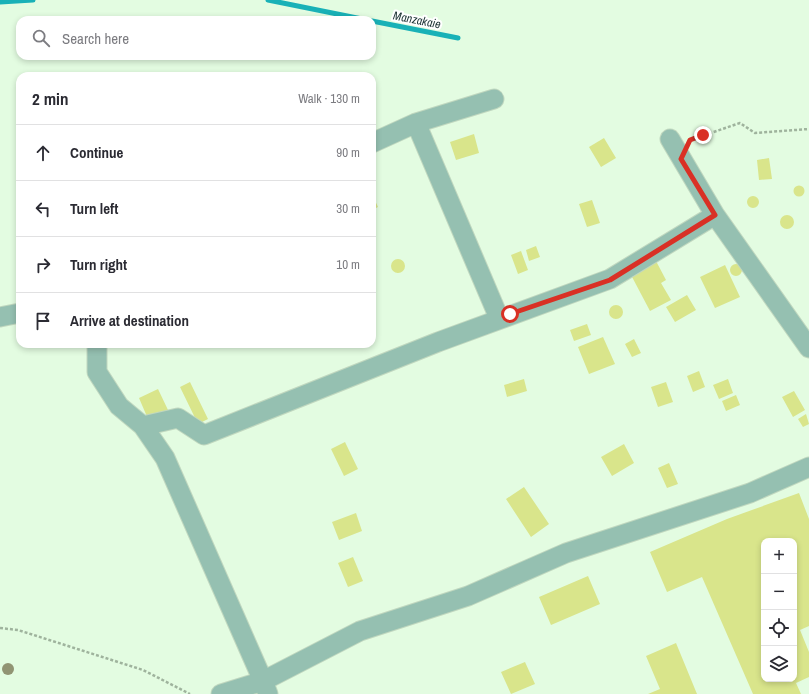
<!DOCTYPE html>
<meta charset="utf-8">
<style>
:root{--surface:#fff;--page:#f2f2f3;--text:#2b2b33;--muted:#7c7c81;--line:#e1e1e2}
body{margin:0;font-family:"Archivo Narrow",sans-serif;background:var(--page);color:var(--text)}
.controls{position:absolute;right:12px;bottom:12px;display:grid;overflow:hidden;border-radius:8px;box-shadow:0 2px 6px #0003}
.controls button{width:36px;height:36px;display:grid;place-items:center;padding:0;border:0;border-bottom:1px solid var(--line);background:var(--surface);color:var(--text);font:20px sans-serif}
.stop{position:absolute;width:12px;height:12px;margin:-9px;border:3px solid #d93025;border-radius:50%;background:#fff}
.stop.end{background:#d93025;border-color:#fff;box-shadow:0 1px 4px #0008}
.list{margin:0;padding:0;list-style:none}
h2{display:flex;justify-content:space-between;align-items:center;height:52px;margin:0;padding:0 16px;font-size:17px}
h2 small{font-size:13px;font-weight:400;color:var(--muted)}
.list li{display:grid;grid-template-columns:26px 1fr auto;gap:12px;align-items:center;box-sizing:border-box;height:56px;padding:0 16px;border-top:1px solid var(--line)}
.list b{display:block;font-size:15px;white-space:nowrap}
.list em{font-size:13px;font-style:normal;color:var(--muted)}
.icon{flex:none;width:22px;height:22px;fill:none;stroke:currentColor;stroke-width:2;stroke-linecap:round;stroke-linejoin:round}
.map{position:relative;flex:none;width:809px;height:694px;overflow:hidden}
.search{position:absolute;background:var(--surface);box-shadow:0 2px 6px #0003;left:16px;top:16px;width:360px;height:44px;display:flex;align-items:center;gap:10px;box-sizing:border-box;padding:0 14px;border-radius:12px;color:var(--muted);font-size:15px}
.panel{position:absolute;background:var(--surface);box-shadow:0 2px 6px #0003;left:16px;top:72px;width:360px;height:276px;border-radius:12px}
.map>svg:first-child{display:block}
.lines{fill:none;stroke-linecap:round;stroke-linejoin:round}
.stream{stroke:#19b1b7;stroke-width:5}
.building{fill:#d9e58b;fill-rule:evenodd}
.street-casing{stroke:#c0d7bf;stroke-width:21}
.path{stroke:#9fb39d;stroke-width:2.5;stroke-dasharray:3 2;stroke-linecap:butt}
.street{stroke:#95c0b1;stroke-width:19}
.tree{fill:#919473}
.route{stroke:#d93025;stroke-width:5}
.labels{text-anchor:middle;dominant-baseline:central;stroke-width:4;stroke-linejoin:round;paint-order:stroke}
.water-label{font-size:12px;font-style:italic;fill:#1d3335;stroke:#fff}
</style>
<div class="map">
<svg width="809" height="694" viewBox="0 0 809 694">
<rect width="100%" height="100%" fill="#e3fce1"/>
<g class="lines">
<path class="stream" d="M268,0L367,20
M0,2L33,0
M372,21L458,38"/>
</g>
<path class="building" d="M474,134L479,153L456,160L450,142Z
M604,138L616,158L601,167L589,147Z
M769,158L772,179L759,180L757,160Z
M793.5 191a5.5 5.5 0 1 1 11 0a5.5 5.5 0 1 1-11 0Z
M372,194L378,207L372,210Z
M747 202a6 6 0 1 1 12 0a6 6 0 1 1-12 0Z
M592,200L600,223L587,227L579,204Z
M780 222a7 7 0 1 1 14 0a7 7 0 1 1-14 0Z
M536,246L540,257L529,261L526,250Z
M521,251L528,270L518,274L511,255Z
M391 266a7 7 0 1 1 14 0a7 7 0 1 1-14 0Z
M656,261L666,280L661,283L671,300L650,311L631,275Z
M730 270a6 6 0 1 1 12 0a6 6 0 1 1-12 0Z
M725,265L740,297L715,308L700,277Z
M687,295L696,310L675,322L666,307Z
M609 312a7 7 0 1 1 14 0a7 7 0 1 1-14 0Z
M587,324L591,335L574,341L570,330Z
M603,337L615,364L589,374L578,347Z
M634,339L641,353L632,357L625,344Z
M699,371L705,387L693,392L687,376Z
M524,379L527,391L507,397L504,385Z
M728,379L733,393L719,399L713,385Z
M190,382L208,419L198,424L180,387Z
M666,382L673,402L658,407L651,387Z
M158,389L168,410L148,419L139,398Z
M794,391L805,410L793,417L782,397Z
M736,395L740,405L726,411L722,401Z
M806,414L809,424L803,427L798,419Z
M345,442L358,469L344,476L331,449Z
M624,444L634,463L612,476L601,457Z
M669,463L678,484L667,488L658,468Z
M524,487L549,524L531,537L506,499Z
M799,493L809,519V626L800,630L809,652V677L796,683L801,694H753L702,577L667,592L650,552L727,519ZM764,541H794V679H764Z
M356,513L362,531L339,540L332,522Z
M353,557L363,581L348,587L338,563Z
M588,576L600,604L551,625L539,597Z
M676,643L697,694H648L660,689L646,656Z
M525,662L535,684L511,694L501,672Z"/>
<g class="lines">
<g class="street-casing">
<path id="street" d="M416,123L499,318
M670,139L715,215L809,348
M372,143L416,123L494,99
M0,317L20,313
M97,344V372L119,406L143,426L165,458L263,681L221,694
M143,426L178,418L204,435L438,342L610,279L715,215
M268,694L263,681L360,631L468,596L566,553L750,493L809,467"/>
</g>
<path class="path" d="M690,140L740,123L755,133L809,129
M0,628L18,630L143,670L190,694"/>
<use href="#street" class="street"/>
</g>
<circle class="tree" cx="8" cy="669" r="6"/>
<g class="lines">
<path class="route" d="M510,314L610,280L715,215L681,159L690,140L703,135"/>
</g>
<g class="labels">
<g class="water-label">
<text transform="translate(417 20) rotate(11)">Manzakaie</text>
</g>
</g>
</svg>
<div class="controls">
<button>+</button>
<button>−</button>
<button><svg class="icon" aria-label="locate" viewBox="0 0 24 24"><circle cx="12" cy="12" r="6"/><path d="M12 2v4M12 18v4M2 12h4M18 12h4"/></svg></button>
<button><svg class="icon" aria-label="layers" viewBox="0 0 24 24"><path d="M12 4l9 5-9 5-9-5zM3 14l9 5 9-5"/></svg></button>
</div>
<div class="stop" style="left:510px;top:314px"></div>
<div class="stop end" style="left:703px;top:135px"></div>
<div class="search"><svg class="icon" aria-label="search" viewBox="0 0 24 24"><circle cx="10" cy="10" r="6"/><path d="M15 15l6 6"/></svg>Search here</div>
<section class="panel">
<h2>2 min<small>Walk · 130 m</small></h2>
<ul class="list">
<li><svg class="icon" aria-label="ahead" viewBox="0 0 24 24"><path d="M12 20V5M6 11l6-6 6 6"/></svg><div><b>Continue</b></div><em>90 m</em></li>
<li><svg class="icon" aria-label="left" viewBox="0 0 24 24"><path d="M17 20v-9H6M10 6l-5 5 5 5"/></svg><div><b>Turn left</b></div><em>30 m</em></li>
<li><svg class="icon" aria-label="right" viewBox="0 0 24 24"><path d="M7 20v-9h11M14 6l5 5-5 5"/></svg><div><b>Turn right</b></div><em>10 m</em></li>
<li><svg class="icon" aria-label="arrive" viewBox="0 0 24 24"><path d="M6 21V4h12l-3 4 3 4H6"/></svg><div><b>Arrive at destination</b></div></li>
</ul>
</section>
</div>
